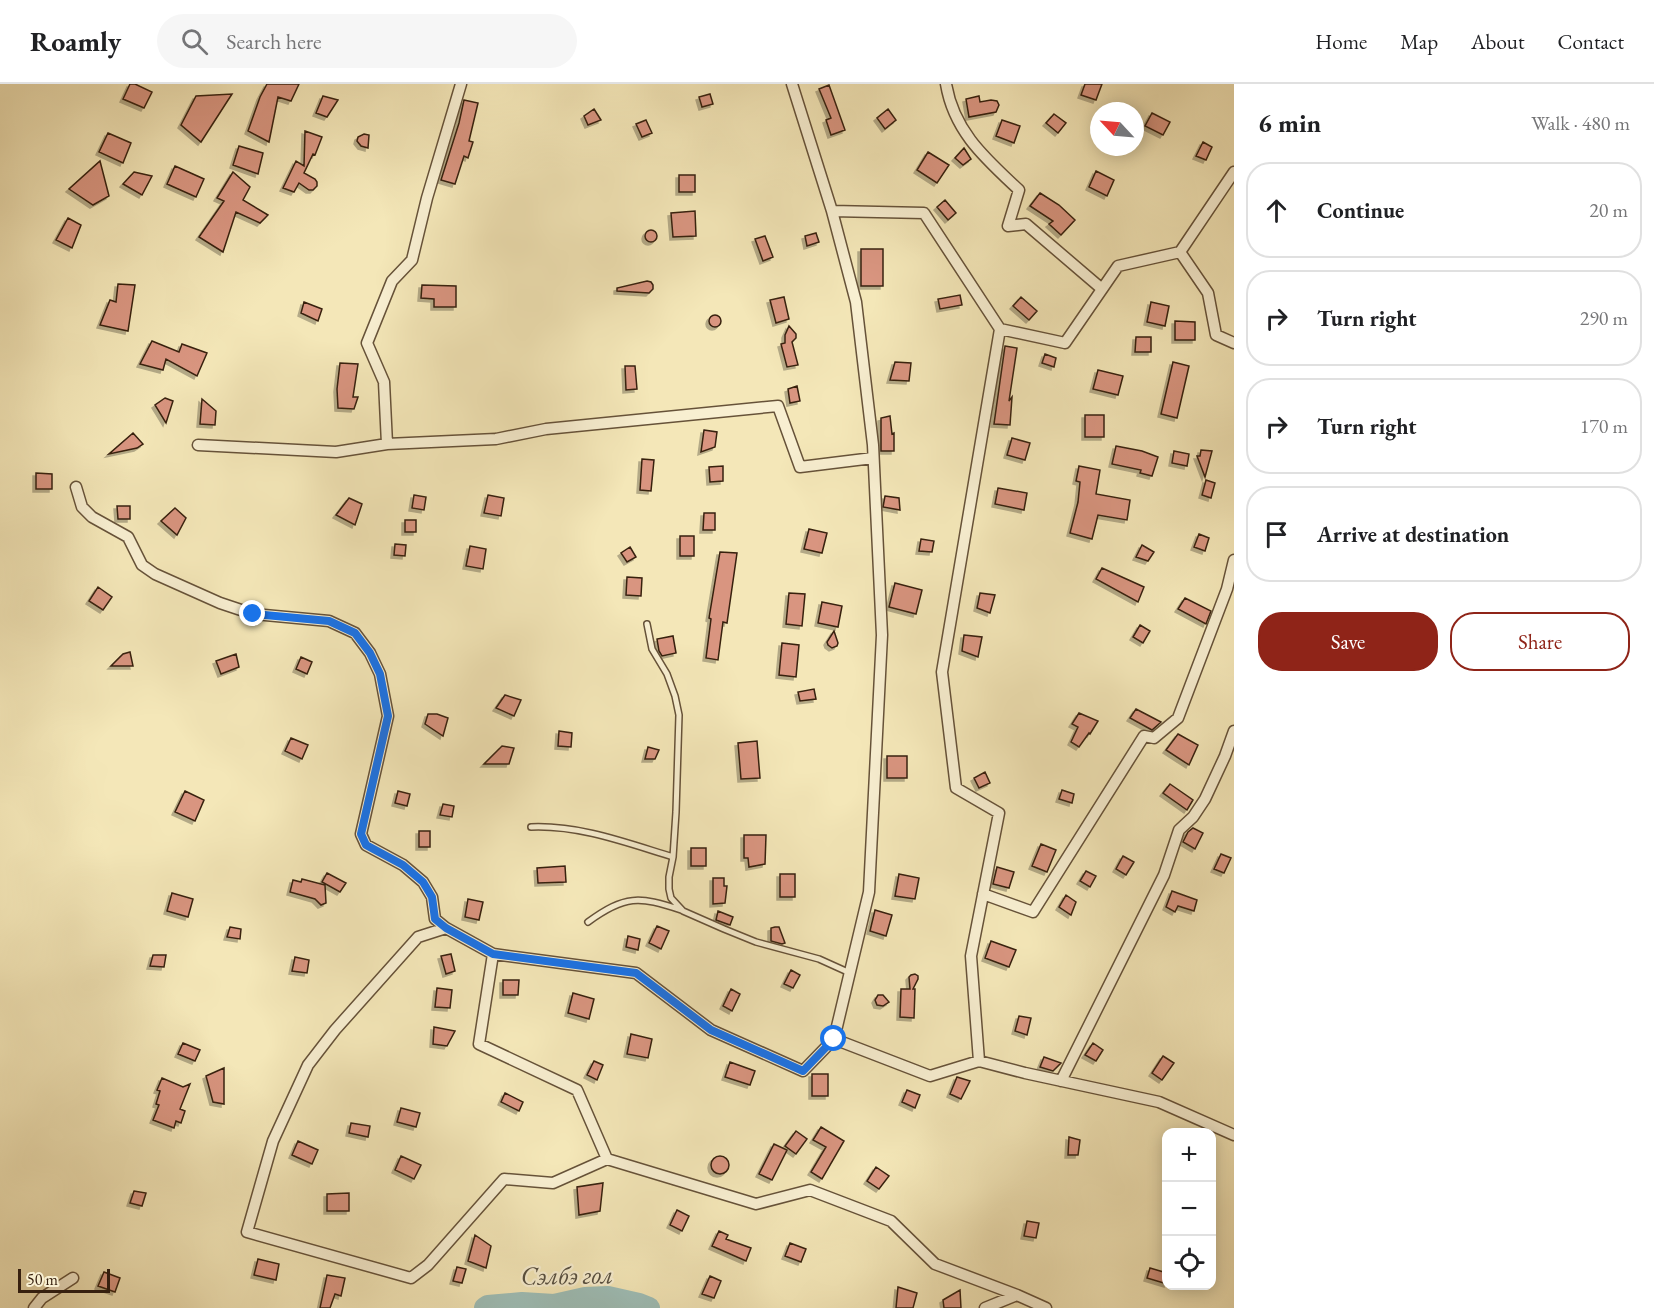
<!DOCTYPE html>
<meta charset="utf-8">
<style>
:root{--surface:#fff;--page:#f6f6f6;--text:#202124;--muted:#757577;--line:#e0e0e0;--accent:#8f2418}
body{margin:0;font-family:"EB Garamond",serif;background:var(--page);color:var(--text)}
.controls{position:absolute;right:18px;bottom:18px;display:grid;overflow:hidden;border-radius:12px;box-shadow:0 3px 15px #0003}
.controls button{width:54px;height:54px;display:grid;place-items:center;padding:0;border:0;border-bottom:2px solid var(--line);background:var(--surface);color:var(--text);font:30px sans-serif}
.compass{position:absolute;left:1090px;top:18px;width:54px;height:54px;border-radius:50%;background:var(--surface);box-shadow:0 3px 15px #0003;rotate:296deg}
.scale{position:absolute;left:18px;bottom:15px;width:92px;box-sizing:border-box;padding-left:6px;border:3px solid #37200f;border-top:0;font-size:16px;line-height:21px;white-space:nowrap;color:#37200f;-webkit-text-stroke:4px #f8efd1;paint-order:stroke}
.stop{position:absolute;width:18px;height:18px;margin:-14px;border:4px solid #1a73e8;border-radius:50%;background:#fff}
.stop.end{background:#1a73e8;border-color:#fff;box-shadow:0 2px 6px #0008}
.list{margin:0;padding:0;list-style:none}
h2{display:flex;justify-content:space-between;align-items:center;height:78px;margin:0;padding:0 24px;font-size:26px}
h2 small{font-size:20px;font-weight:400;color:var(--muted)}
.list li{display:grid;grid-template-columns:39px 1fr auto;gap:18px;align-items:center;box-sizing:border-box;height:96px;margin:0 12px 12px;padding:0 12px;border:2px solid var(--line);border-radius:24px}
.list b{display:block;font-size:22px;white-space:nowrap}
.list em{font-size:20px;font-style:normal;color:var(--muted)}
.actions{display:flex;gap:12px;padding:18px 24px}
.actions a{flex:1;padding:14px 0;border:2px solid var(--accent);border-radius:24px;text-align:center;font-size:21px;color:var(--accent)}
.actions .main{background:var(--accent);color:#fff}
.icon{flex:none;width:33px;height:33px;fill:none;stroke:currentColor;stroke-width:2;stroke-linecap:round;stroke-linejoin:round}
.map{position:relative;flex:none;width:1234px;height:1224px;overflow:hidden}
header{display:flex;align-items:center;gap:36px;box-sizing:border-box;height:84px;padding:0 30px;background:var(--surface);border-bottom:2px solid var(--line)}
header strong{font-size:28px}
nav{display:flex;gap:33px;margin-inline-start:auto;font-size:21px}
.search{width:420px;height:54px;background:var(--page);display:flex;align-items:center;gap:15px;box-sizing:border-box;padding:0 21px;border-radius:33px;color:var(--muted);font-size:22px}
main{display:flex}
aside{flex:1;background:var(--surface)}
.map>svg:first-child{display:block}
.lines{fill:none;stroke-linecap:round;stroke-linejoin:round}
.river{stroke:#9ebeb7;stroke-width:22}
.building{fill:#d99580;stroke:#37200f;stroke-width:1.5;filter:url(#shadow)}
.lane-casing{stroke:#665239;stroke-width:8}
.street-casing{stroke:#665239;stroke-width:13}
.lane{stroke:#f8efd1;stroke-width:5}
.street{stroke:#f8efd1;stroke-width:10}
.route{stroke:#1a73e8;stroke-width:8}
.labels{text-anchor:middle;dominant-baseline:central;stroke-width:4.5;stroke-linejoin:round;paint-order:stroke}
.water-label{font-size:26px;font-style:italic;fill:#564f41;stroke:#f8efd1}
</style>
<header>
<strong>Roamly</strong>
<div class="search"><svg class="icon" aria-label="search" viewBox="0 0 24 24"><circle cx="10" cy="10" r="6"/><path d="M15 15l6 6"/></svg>Search here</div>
<nav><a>Home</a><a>Map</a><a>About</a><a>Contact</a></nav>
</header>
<main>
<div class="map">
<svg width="1234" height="1224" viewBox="0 0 1234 1224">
<defs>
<filter id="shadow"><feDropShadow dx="-3" dy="3" stdDeviation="0" flood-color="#0004"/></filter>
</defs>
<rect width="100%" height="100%" fill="#f4e7b8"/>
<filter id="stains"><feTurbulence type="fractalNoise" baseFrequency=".00333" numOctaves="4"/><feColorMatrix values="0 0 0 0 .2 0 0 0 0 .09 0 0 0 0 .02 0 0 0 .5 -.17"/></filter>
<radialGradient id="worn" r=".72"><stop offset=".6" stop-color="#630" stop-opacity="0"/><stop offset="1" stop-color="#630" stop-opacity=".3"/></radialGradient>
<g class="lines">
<path class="river" d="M485,1224L488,1222L522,1219L554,1221L585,1214L608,1213L639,1220L649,1224"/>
</g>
<path class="building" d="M130,0H135L152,8L144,24L123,15Z
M267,0H299L291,17L278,13L269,58L248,47L260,13Z
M1085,0H1102L1096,16L1081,11Z
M829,1L845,46L831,51L826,36L831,34L819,5Z
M232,10L201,58L181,41L196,12Z
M710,10L713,20L702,23L699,13Z
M323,12L338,16L327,33L316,29Z
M979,12L980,18L991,16L997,17L999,21L996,28L969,33L966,15Z
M464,16L478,19L469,57L473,58L468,74L464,72L455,100L441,96L459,39Z
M594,25L601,36L588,41L584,32Z
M888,25L896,36L885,45L877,34Z
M1152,29L1170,38L1163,51L1145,42Z
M1054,30L1066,39L1058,49L1046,39Z
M646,36L652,49L642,53L636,40Z
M1002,36L1020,42L1014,59L996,52Z
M305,47L322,53L315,71L313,70L304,89L315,95L317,98V102L313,106H309L299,99L294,108L283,104L296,77L304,82Z
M108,49L131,59L123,79L99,68Z
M364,50L369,51L368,64L361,62L357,57L358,53Z
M1203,58L1212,63L1206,76L1196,72Z
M239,62L263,69L258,90L233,81Z
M964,64L971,75L963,81L955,74Z
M928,68L949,81L937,99L917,86Z
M100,77L109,112L93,121L69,105Z
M175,82L204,95L196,113L167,100Z
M1096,87L1114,96L1107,112L1089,103Z
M134,88L152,92L142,111L123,100Z
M233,88L250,103L243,116L268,131L260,139L236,128L223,168L199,153L224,117L217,114Z
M679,91H695V108H679Z
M1040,109L1059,121L1075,136L1061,151L1049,140L1053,137L1030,122Z
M945,116L956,129L948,136L937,123Z
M695,127L696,152L673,153L671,129Z
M68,134L81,141L72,164L56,156Z
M645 152a6 6 0 1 1 12 0a6 6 0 1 1-12 0Z
M816,149L819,158L807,162L805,152Z
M765,152L773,173L763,177L755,155Z
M861,165H883V202H861Z
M647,197L651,198L653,201V205L649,209L617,207V204Z
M118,200L135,201L128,247L100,241L110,216L116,218Z
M422,201L456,202V223H434V215L421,214Z
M960,211L962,221L940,225L938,215Z
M784,213L789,235L776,239L770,216Z
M1021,213L1037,227L1029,236L1013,222Z
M304,218L322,225L318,237L301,229Z
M1151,218L1169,222L1165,242L1147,238Z
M709 237a6 6 0 1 1 12 0a6 6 0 1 1-12 0Z
M1175,237L1195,238V256H1175Z
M789,242L796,250V254L792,258L798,281L787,283L781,260L785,259V251Z
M1136,253H1151V268H1135Z
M152,257L179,268L182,260L207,269L197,292L166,275L163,286L140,280Z
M1005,262L1017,264L1009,317L1012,313L1010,341L994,340Z
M1045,270L1056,274L1054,283L1042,279Z
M895,278L911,279L909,297L890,296Z
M1173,278L1189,282L1177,334L1161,330Z
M340,279L358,280L353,313H358L354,325L338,324L337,305Z
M625,282H635L637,305L626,306Z
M1098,286L1123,292L1118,311L1093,305Z
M797,302L800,317L790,319L788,305Z
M165,314L173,317L166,339L155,321Z
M202,315L216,327L215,341L200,340Z
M1085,331H1104V353H1085Z
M890,332L892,350L894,349V367H881V334Z
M704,346L717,348L715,363L701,368Z
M133,349L143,360L137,364L109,370Z
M1012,354L1030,359L1025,376L1007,371Z
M1116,362L1142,367L1158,373L1152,392L1140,389L1141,386L1112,380Z
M1201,366L1212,367L1205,393L1197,372H1200Z
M1174,367L1189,370L1187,382L1172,379Z
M642,375L654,376L651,407L640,406Z
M723,382V397L710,398L709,383Z
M1079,382L1100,386L1096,410L1130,416L1127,436L1098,431L1092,455L1070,449L1078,418L1080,398L1076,397Z
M36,389L52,390V405H36Z
M1206,396L1215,399L1211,414L1202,411Z
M998,404L1027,409L1024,426L995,420Z
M414,411L426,413L424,426L412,424Z
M488,411L504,414L501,432L484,429Z
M885,412L899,414L900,426L883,423Z
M349,414L362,420L355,441L336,431Z
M117,422H130V435H118Z
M175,424L186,434L177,451L161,437Z
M704,429H715V446H703Z
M405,436H416V448H405Z
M809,445L827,449L822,469L804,465Z
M1199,450L1209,454L1205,467L1194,463Z
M680,452H694V472H680Z
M921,455L934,457L932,468L919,467Z
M395,460L406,461L405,472L394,471Z
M1142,461L1154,468L1148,477L1136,473Z
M470,462L486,465L483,485L466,482Z
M630,463L636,473L627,478L621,469Z
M720,468L737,469L727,539L723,538L718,576L706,574L711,535L709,534Z
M1102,484L1144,503L1138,518L1096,495Z
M627,493L642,494L641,512L626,511Z
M895,499L922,506L916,530L889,523Z
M98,503L112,513L103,526L89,517Z
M789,509L805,510L802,542L786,540Z
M980,509L995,511L990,529L977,524Z
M1185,514L1211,527L1206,540L1178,525Z
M822,518L842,522L838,543L818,539Z
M1140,541L1150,547L1143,559L1133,553Z
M834,547L838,559L837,562L832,564L828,561L827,558Z
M964,551L982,553L978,573L962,567Z
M673,552L676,569L662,572L659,567L657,555Z
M782,559L799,561L796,593L779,591Z
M130,568L133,582H111L123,570Z
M236,570L239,583L221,590L216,577Z
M301,573L312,578L307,590L296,585Z
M814,605L816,615L800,617L798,608Z
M505,611L521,616L514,632L496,624Z
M1136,625L1161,638L1160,639L1152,646L1130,634Z
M1079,629L1098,637L1090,650L1089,649L1079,663L1071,658L1078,643L1072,640Z
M428,630H437L448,634L443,652L425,640Z
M559,647L572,649L571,663L558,662Z
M1178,650L1198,661L1189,681L1166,666Z
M291,654L308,661L302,675L285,667Z
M757,657L760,694L741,695L738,659Z
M502,662L514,664L509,680H484Z
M648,663L659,666L655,675H645Z
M887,672H907V694H887Z
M985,688L990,699L979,704L974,694Z
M1170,700L1193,716L1187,726L1163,709Z
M1062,706L1074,710L1072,719L1059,715Z
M185,707L204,716L195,737L175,728Z
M398,707L410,710L407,722L395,719Z
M443,720L454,722L452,733L440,731Z
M1193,744L1203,749L1195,765L1183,758L1188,748Z
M419,747H430V763H419Z
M744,751H766L765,780L749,783L748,774H744Z
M1041,760L1056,766L1047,788L1032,782Z
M691,764H706V782H691Z
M1221,770L1231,774L1224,789L1214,785Z
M1123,772L1134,778L1126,791L1116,785Z
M565,782L566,798L538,799L537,784Z
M997,783L1014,788L1009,804L993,800Z
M1086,787L1096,792L1090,803L1080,797Z
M327,789L346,799L340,808L322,798Z
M780,790H795V813H780Z
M899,790L919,794L915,815L895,812Z
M713,794H724V802H727L725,819L713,820Z
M302,795L325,801L326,819L321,821L315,815L290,808L293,796L301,798Z
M1172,807L1197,816L1194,827L1178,822L1175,828L1166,823Z
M172,809L193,815L188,833L167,827Z
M1066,811L1076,818L1071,831L1059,823Z
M468,815L483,818L479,836L465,833Z
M875,826L892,831L886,852L870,847Z
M718,827L733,833L730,841L716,836Z
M657,842L669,847L661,865L649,859Z
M230,843L241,845L240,855L227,853Z
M775,843H779L785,859L782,860L771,857V844Z
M628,852L640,855L638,866L626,863Z
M991,857L1016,866L1009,883L985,874Z
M451,870L455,887L446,890L441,872Z
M153,871H166L164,883L150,882Z
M295,873L309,876L307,889L292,887Z
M791,886L800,891L793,904L784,900Z
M915,890L918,892V895L913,905H915L914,934L900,933L901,905H910L909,893L911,891Z
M503,896H519L518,911H503Z
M437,904L452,906L450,924L435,923Z
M731,905L740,910L732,927L723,922Z
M573,909L594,915L589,935L568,929Z
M878,911H883L889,918L883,922L877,921L875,916Z
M1019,932L1031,934L1027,951L1015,947Z
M434,943L455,947L447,962L433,960Z
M631,950L652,955L648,974L627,970Z
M183,959L200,966L195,977L178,970Z
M1093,959L1103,966L1096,977L1085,971Z
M1163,972L1174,979L1162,996L1152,989Z
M1044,973L1061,979L1053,987L1040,983Z
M594,977L603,981L597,996L587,991Z
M730,978L755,987L750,1001L725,993Z
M224,984V1020L213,1018L206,992Z
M812,990H828V1012H812Z
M957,993L970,997L961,1015L950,1010Z
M162,994L183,1003L190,1000L180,1025L185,1027L181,1039L176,1037L174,1044L153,1036L159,1021L156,1020L160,1007L157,1006Z
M907,1006L920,1011L915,1024L902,1018Z
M505,1009L523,1018L519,1027L501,1018Z
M401,1024L420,1029L416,1043L397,1038Z
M351,1039L370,1042L368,1053L349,1049Z
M821,1043L844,1057L822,1095L811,1088L826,1063L813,1056Z
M796,1047L807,1055L796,1070L785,1062Z
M1069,1053L1080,1056L1078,1071H1068Z
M298,1057L318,1066L312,1080L292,1071Z
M774,1060L787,1066L772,1096L759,1090Z
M711 1081a9 9 0 1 1 18 0a9 9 0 1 1-18 0Z
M401,1072L421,1081L414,1095L395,1086Z
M876,1083L889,1092L879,1105L867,1097Z
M603,1099L600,1127L579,1131L577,1103Z
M134,1107L146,1109L142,1122L130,1119Z
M349,1109V1127H327V1110Z
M677,1126L689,1132L682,1147L670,1141Z
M1027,1137L1039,1139L1036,1154L1024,1152Z
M719,1147L728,1151L726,1155L751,1164L746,1177L712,1162Z
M475,1151L491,1162L486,1184L468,1177Z
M790,1159L806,1165L801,1178L785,1172Z
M258,1175L279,1180L276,1196L254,1191Z
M457,1183L466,1185L462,1199L453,1197Z
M1150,1184L1167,1189V1200L1147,1194Z
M104,1188L120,1194L115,1208L98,1202Z
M327,1191L345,1194L341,1212L335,1210L330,1224H320Z
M710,1192L721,1197L714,1214L702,1210Z
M898,1203L917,1209L913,1224H896Z
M960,1206L961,1224H944L943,1216Z"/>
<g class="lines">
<g class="lane-casing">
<path id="lane" d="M647,540L652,565L667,590L675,612L679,631L676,728L673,773L669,793V805L671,814L683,827L724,845L756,858L819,875L850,889
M531,743C580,741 627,759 673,773
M588,838C625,811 639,812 681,826"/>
</g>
<g class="street-casing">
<path id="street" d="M946,0C954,48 986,75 1019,106L1008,142L1026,140L1102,205
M832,127L924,129L1000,245L942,588L956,704L999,729L971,872L979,977
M1180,168L1208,209L1216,251L1234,259
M1000,245L1065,259L1118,182L1180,168L1234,88
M387,360L496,355L546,345L778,322L800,383L873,374
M198,361L336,368L387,360L384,298L367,259L392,197L412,176L427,114L461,0
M76,403L82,423L92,433L128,453L142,481L155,490L220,519L253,530L329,537L355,549L370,569L380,590L388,632L361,750L366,761L403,781L423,798L432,813L435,835L446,844L493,870L636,889L711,946L803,987L834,955L869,808L882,551L873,361L856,218L832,127L792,0
M983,810L1033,828L1144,652L1154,654L1178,634L1227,505L1234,476
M446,844L418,853L335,946L308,981L273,1057L247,1148L411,1194L428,1181L504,1095L553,1099L607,1075
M493,870L479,960L577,1006L607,1075L756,1120L810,1106L891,1137L935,1180L1017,1211L1046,1224
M834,955L930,992L979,977L1025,989L1159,1018L1234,1051
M1061,997L1164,791L1179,746L1193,733L1205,715L1225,672L1234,647
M34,1224L42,1214L73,1194
M985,1224L1017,1211"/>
</g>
<use href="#lane" class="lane"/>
<use href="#street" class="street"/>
</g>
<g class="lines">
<path class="route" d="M253,530L329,537L355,549L370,569L380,590L388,632L361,750L366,761L403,781L423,798L432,813L435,835L446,844L493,870L636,889L711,946L803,987L834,955"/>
</g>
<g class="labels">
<g class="water-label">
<text transform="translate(567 1191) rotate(-1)">Сэлбэ гол</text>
</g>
</g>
<rect width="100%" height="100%" filter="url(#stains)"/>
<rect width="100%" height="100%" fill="url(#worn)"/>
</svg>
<div class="controls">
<button>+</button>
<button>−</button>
<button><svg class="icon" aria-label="locate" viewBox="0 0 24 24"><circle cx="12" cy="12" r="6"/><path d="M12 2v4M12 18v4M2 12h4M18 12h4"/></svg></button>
</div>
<svg class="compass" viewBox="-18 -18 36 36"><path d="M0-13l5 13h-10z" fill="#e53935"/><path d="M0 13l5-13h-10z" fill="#757577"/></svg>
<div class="scale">50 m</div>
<div class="stop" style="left:834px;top:955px"></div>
<div class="stop end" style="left:253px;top:530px"></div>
</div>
<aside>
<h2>6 min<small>Walk · 480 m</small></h2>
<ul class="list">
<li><svg class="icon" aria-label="ahead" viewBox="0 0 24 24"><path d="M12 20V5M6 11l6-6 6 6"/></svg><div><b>Continue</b></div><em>20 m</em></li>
<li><svg class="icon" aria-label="right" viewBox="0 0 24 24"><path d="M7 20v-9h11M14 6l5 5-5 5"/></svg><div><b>Turn right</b></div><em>290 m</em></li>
<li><svg class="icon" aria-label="right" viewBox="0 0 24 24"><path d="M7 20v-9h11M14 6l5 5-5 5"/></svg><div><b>Turn right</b></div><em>170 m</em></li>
<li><svg class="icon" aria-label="arrive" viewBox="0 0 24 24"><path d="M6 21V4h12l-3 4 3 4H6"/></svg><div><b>Arrive at destination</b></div></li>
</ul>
<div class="actions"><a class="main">Save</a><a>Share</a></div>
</aside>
</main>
